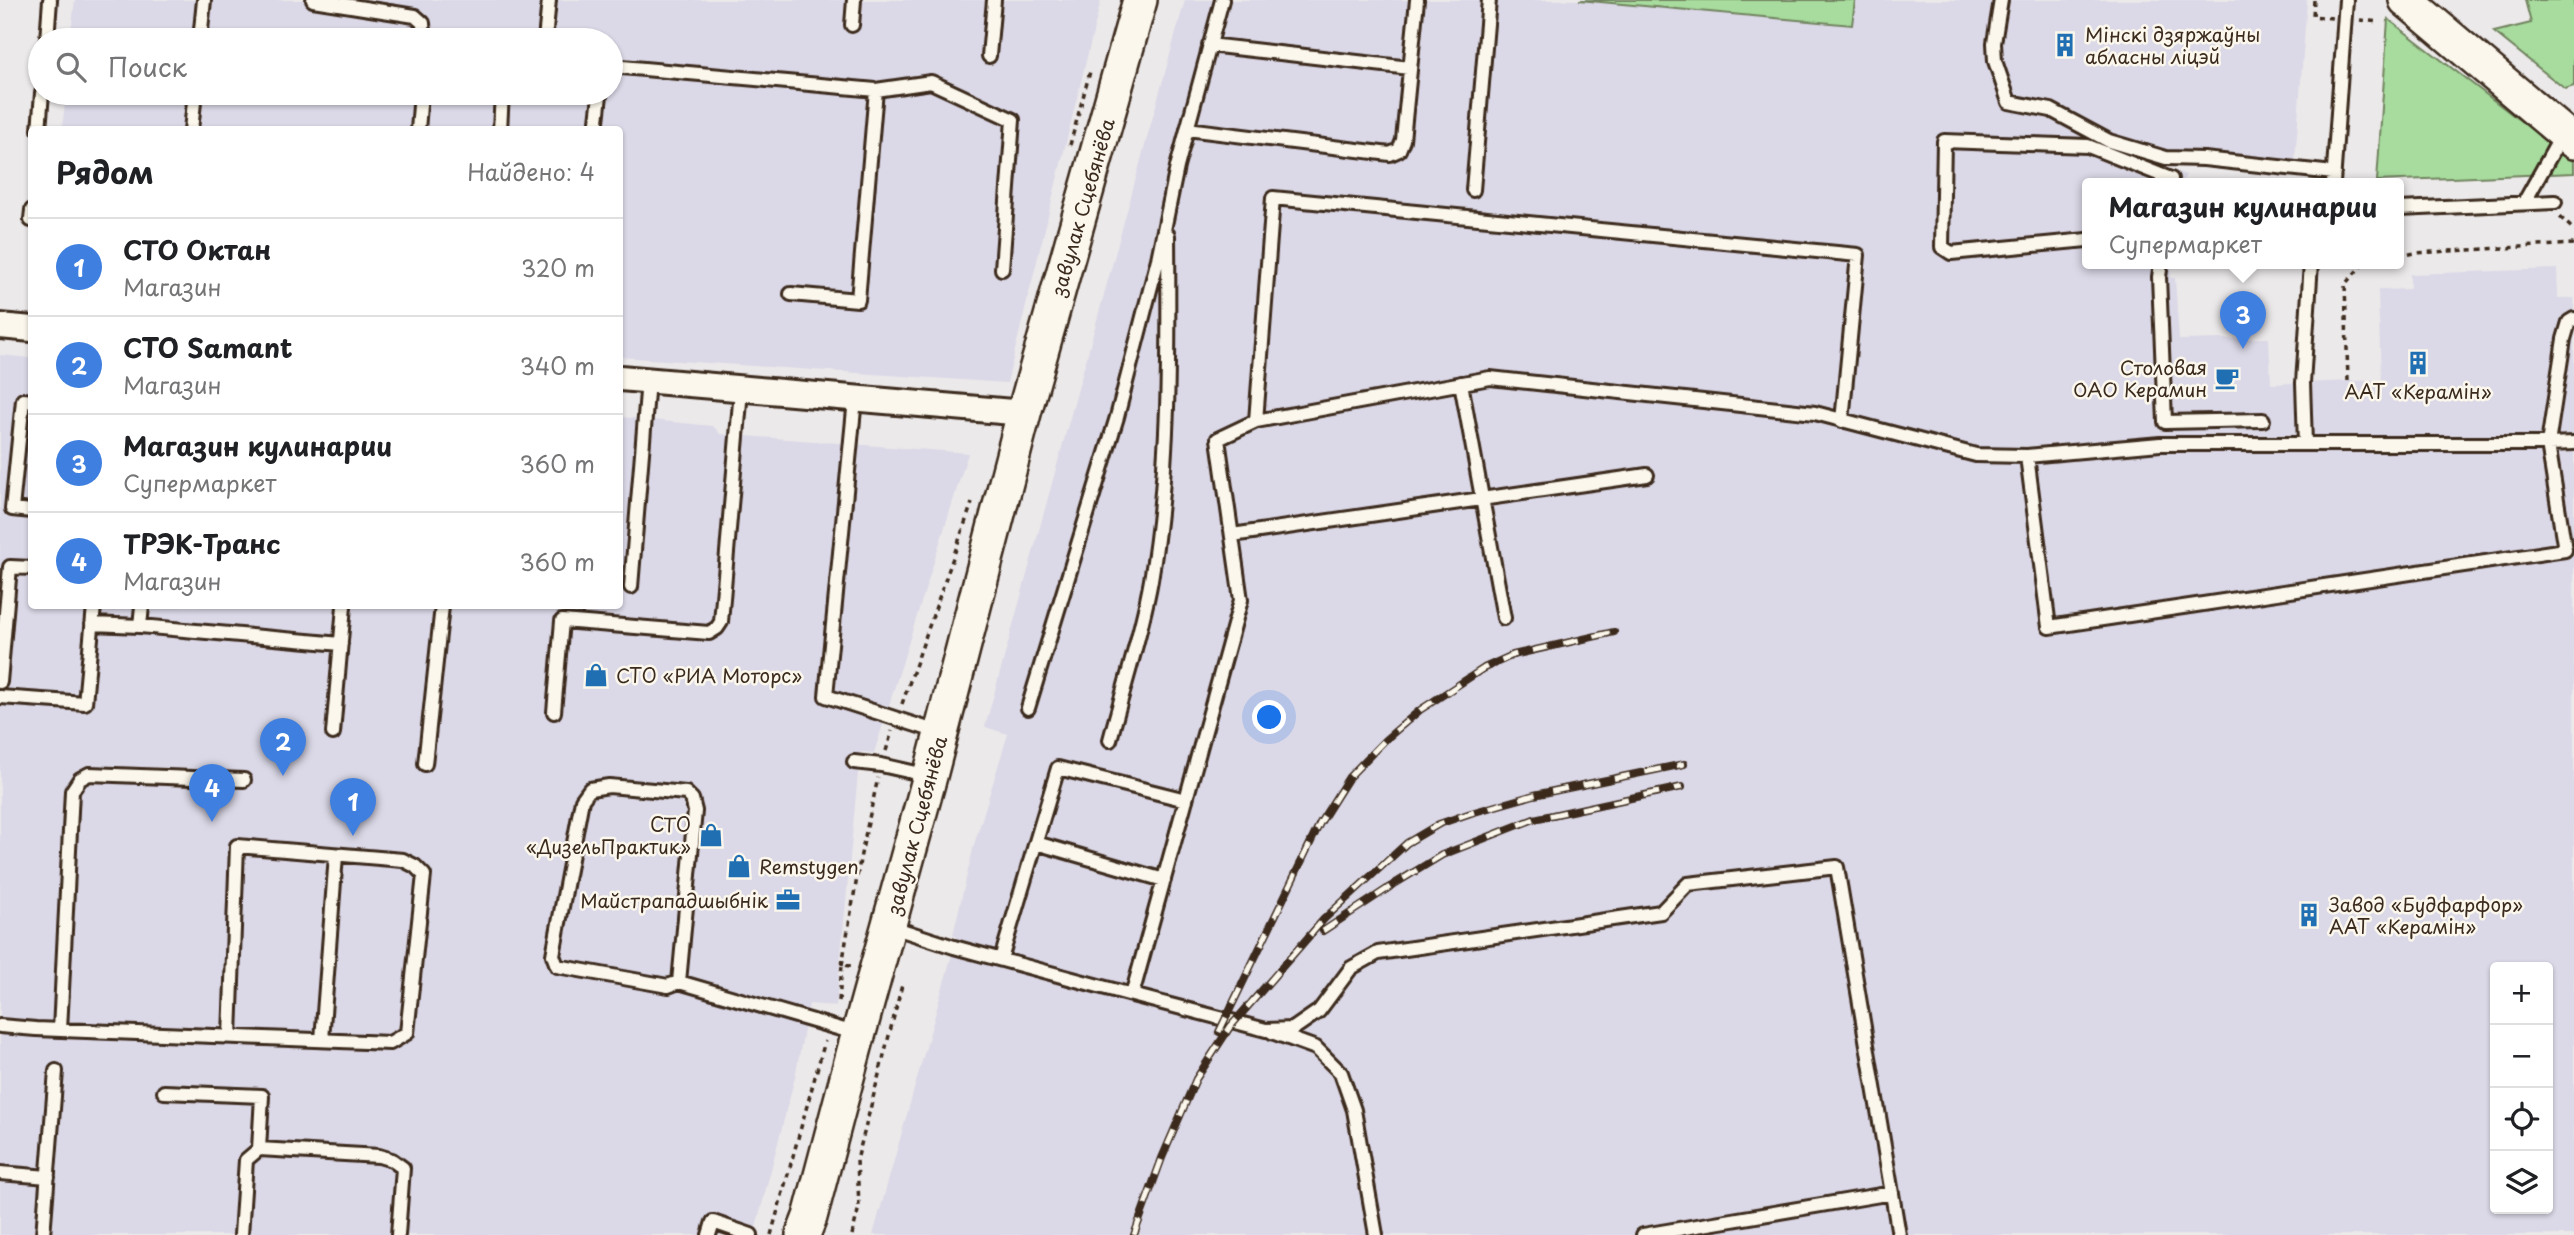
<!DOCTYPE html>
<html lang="ru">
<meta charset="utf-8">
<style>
:root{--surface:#fff;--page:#f6f6f6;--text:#202124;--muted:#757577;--line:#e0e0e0;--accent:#1f6fb2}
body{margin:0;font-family:"Playpen Sans",sans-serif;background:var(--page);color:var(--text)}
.controls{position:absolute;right:21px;bottom:21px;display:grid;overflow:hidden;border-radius:7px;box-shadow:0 2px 5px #0004}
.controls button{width:63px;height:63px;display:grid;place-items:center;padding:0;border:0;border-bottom:2px solid var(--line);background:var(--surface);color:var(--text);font:35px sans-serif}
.you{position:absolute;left:1270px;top:718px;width:24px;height:24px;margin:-18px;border:5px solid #fff;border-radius:50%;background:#1a73e8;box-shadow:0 0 0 10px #1a73e833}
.badge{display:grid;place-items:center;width:46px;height:46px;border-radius:50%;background:var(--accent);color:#fff;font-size:23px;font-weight:700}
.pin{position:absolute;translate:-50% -58px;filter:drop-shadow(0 2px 4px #0008)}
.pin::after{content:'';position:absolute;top:37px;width:24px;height:21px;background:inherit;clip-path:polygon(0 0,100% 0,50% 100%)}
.popup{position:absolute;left:2082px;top:178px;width:322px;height:91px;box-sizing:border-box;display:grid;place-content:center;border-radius:7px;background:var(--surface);filter:drop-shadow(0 2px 5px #0005);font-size:23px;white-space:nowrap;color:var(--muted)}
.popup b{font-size:26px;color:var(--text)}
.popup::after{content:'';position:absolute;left:50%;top:100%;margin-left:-14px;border:14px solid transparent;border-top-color:var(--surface)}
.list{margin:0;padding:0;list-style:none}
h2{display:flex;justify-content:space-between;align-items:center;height:91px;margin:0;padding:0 28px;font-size:30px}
h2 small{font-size:23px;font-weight:400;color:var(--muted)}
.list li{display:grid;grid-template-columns:46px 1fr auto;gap:21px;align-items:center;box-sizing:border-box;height:98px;padding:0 28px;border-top:2px solid var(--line)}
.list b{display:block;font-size:26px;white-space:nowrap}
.list p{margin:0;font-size:23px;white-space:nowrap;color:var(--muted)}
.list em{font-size:23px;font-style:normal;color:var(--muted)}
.icon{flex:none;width:38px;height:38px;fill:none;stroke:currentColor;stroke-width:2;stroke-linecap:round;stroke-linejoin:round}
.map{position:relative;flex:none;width:2574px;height:1235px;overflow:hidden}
.search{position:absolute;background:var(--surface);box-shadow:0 2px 5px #0004;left:28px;top:28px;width:595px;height:77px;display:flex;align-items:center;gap:18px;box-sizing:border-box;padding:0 24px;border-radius:38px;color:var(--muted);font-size:26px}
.panel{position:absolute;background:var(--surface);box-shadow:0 2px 5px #0004;left:28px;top:126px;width:595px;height:483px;border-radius:7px}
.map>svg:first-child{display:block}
.built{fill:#dbd8e7;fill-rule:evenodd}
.green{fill:#a7dc9e;stroke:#71835e;stroke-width:2}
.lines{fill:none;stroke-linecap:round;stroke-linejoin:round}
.lane-casing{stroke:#3b2a1e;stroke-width:18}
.street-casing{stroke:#3b2a1e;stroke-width:30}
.secondary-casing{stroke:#3b2a1e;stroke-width:38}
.path{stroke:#3b2a1e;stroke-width:3.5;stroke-dasharray:5 5;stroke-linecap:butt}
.lane{stroke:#fbf7ec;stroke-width:12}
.street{stroke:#fbf7ec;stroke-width:24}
.secondary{stroke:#fbf7ec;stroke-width:33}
.rail-casing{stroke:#3b2a1e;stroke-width:8}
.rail{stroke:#fbf7ec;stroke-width:5;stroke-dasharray:16;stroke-linecap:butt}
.labels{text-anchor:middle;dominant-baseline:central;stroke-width:5;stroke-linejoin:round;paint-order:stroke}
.poi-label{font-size:19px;fill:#3b2a1e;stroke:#fbf7ec;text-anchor:start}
.street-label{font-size:19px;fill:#3b2a1e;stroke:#fbf7ec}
</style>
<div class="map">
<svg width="2574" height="1235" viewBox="0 0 2574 1235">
<rect width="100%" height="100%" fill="#ece9ea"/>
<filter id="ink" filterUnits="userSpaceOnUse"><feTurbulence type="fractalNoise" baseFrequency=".0143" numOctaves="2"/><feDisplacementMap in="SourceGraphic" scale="14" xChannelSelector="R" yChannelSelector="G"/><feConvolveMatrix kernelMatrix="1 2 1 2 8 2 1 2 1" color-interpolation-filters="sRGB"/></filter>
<g filter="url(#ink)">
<path class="built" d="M75,0H1101L1007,383L620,357V130H62L66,93H611V40H70Z
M1185,0H2307L2295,160L2174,150L2159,165L2186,175L2182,183H2087V263H2172L2170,278H2175L2179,340L2269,338L2271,384L2381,380L2378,290L2410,289V274L2557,269L2558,298H2574V1235H873L957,937L953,935L974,845L1008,734L985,727ZM2495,967H2548V1209H2495Z
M0,355L31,358L32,606H620V417L713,426L720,434L968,453L874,753L860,752L836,1006L809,1004L795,1077L754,1235H0Z"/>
<path class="green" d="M1579,0H1855L1852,25Z
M2525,0H2574V86L2565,89L2494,32L2531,23Z
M2388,19L2574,162V173L2377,181Z"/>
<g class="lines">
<g class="lane-casing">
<path id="lane" d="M313,0L415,16L423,23L424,40
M2001,0L1994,43L1995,61L2009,102L2051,110L2109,141L2166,158L2204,159L2334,173
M852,25L854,0
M47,40L50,0
M200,40L204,0
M545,40L549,0
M1209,45L1410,68
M989,56L994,0
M611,66L876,90L858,300L791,294
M876,90L931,82L1013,120L1002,269
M1187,129L1390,154L1399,150L1403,140L1417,0
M39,130L42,93
M191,130L195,93
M418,130L421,93
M500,130L502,93
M596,130L600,95
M2333,183L2346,0
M1473,190L1489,0
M2524,203L2563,133
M2399,209L2555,202
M31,220L32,210
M2087,240L1951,253L1942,247L1944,141L2088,146L2171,179V183
M2161,263L2159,277L2165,422L2263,420
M2574,319L2569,322L2564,339L2548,444L2574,443
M1461,383L1504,618
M855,399L826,696L941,733
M32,401L23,400L12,509L32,511
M1256,421L1273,198L1858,255L1842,421
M2305,444L2303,383L2311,263
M1232,535L1647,475
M631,587L648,380
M92,624L140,626L142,606
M140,626L341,644
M0,682L10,567L32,568
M0,697L85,703L94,606
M1028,708L1117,417L1158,259L1177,167L1222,0
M554,712L562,621L709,633L717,628L721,622L741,390
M333,733L344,606
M1110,740C1123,689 1142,632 1151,580C1170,467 1169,350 1168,235
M854,762L881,765L930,776
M425,764L442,606
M1036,843L1164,880
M889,926L954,947L1132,995L1241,600L1218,439L1256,421L1490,378L1815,413L1976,455L2027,456L2160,444H2548L2565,550L2049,627L2027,456
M1001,959L1058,768L1186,800
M679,982L695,811L692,799L686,793L609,786L590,789L582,800L553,955L557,966L668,986L679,982L858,1034
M1132,995L1266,1030L1293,1029L1319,1011L1351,968L1378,953L1661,912L1688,884L1837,867L1899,1235
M0,1026L36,1029L390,1043L407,1033L424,875L415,866L403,860L237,846L230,1036
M60,1030L72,791L80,779L89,774L244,780
M1272,1032L1316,1048L1341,1073L1354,1110L1376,1235
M322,1040L336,855
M164,1092L262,1096L259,1149
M0,1173L48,1177
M43,1235L56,1071
M241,1235L246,1160L259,1149L379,1156L392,1160L403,1168L398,1235
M709,1235L713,1222L751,1235
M1643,1235L1892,1193"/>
</g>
<g class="street-casing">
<path id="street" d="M0,326L32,329
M620,378L1024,413"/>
</g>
<g class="secondary-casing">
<path id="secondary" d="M2406,0L2574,142
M803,1235L810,1217L855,1047L930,776L1024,413L1140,0"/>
</g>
<path class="path" d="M2314,0L2313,16L2332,18
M2360,20L2379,22
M1070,145L1091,68
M2560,217L2574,230
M2399,256L2415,253L2574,244
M2348,381L2345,284L2364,263
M902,704L972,503
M886,751L892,731
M842,965L861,854L878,778
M839,1001L842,965L851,966
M771,1235L825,1041
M852,1235L859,1207L857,1160L902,985"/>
<use href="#lane" class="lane"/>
<use href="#street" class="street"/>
<use href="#secondary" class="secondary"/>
<g class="rail-casing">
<path id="rail" d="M1323,931L1396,883L1442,855L1534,819L1682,787
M1219,1032L1320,823L1349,777L1385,740L1420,710L1484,668L1513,655L1614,632
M1134,1235L1162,1158L1196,1079L1230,1027L1324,919L1407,843L1439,824L1471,813L1534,795L1684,764"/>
</g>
<use href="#rail" class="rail"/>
</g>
</g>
<defs>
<g id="building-bare" transform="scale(1.89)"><path d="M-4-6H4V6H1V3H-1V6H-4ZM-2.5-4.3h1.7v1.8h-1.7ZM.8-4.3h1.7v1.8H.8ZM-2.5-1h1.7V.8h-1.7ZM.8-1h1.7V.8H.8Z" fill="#1f6fb2" stroke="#fbf7ec" stroke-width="2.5" paint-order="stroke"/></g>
<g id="cafe-bare" transform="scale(1.89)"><path d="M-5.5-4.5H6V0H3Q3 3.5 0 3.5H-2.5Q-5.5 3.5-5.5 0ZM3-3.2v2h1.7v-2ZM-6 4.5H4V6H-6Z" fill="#1f6fb2" stroke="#fbf7ec" stroke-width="2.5" paint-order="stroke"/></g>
<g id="shop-bare" transform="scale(1.89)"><path d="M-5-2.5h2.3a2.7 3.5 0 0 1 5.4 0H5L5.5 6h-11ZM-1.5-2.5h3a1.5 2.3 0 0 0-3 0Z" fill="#1f6fb2" stroke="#fbf7ec" stroke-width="2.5" paint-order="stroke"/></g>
<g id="office-bare" transform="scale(1.89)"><path d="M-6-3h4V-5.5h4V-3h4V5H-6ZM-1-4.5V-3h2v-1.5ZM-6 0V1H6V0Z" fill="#1f6fb2" stroke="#fbf7ec" stroke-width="2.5" paint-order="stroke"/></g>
</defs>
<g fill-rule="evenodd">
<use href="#building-bare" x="2065" y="45"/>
<use href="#building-bare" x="2418" y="363"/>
<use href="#cafe-bare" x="2227" y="378"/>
<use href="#shop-bare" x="596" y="675"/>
<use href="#shop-bare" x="711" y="835"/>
<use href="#shop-bare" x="739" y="866"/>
<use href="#office-bare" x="788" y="900"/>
<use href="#building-bare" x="2309" y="915"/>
</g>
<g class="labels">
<g class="poi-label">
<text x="2085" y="34">Мінскі дзяржаўны<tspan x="2085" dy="22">абласны ліцэй</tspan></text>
<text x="2207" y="367" text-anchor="end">Столовая<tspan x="2207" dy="22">ОАО Керамин</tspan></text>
<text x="2418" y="391" text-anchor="middle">ААТ «Керамін»</text>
<text x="616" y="675">СТО «РИА Моторс»</text>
<text x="691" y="824" text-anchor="end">СТО<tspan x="691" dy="22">«ДизельПрактик»</tspan></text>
<text x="759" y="866">Remstygen</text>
<text x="768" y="900" text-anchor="end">Майстрападшыбнік</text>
<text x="2329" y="904">Завод «Будфарфор»<tspan x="2329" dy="22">ААТ «Керамін»</tspan></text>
</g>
<g class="street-label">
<text transform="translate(1082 207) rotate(-74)">завулак Сцебянёва</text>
<text transform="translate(916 825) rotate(-75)">завулак Сцебянёва</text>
</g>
</g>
</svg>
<div class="controls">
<button>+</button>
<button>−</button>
<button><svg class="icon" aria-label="locate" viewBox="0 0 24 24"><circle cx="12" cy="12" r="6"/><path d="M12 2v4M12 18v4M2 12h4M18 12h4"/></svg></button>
<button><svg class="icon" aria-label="layers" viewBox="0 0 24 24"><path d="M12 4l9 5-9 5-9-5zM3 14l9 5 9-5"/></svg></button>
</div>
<div class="you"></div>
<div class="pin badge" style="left:353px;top:836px;background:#3f7fe0">1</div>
<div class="pin badge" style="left:283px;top:776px;background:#3f7fe0">2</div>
<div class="pin badge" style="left:2243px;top:349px;background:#3f7fe0">3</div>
<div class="popup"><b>Магазин кулинарии</b>Супермаркет</div>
<div class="pin badge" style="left:212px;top:822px;background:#3f7fe0">4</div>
<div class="search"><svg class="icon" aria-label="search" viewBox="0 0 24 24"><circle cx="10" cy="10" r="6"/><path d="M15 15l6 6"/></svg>Поиск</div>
<section class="panel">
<h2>Рядом<small>Найдено: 4</small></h2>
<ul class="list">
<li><span class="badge" style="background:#3f7fe0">1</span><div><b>СТО Октан</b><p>Магазин</p></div><em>320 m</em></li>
<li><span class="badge" style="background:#3f7fe0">2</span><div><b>СТО Samant</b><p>Магазин</p></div><em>340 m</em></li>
<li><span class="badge" style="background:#3f7fe0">3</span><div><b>Магазин кулинарии</b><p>Супермаркет</p></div><em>360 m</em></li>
<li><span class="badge" style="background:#3f7fe0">4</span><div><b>ТРЭК-Транс</b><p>Магазин</p></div><em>360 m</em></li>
</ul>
</section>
</div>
